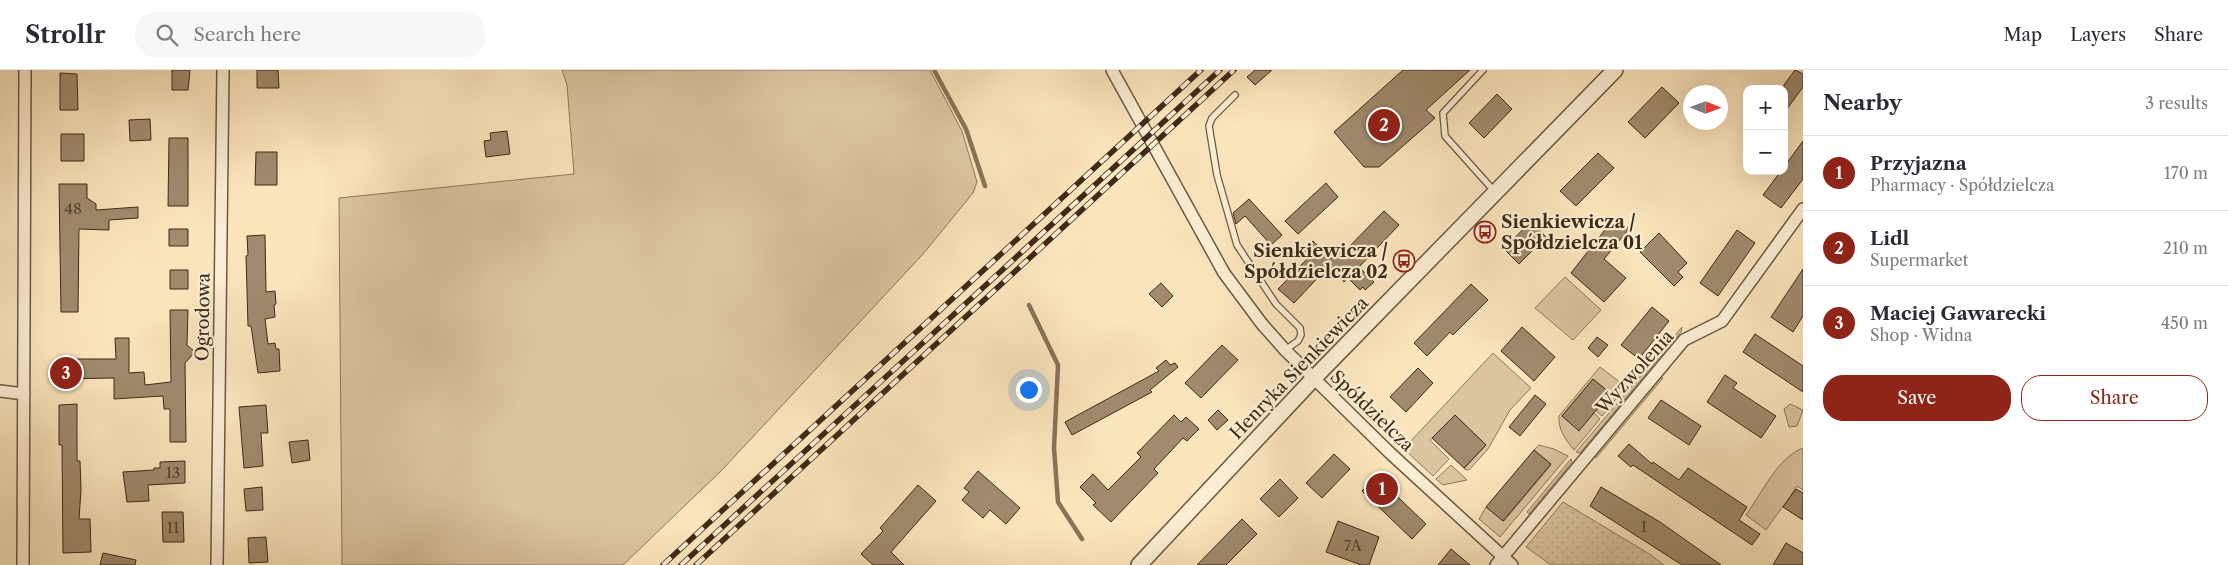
<!DOCTYPE html>
<meta charset="utf-8">
<style>
:root{--surface:#fff;--page:#f7f7f7;--text:#2b2b33;--muted:#7c7c81;--line:#e1e1e2;--accent:#8f2418}
body{margin:0;font-family:"Libre Caslon Text",serif;background:var(--page);color:var(--text)}
.controls{position:absolute;right:15px;top:15px;display:grid;overflow:hidden;border-radius:10px;box-shadow:0 5px 20px #0002}
.controls button{width:45px;height:45px;display:grid;place-items:center;padding:0;border:0;border-bottom:1px solid var(--line);background:var(--surface);color:var(--text);font:25px sans-serif}
.compass{position:absolute;left:1683px;top:15px;width:45px;height:45px;border-radius:50%;background:var(--surface);box-shadow:0 5px 20px #0002;rotate:91deg}
.you{position:absolute;left:1028px;top:319px;width:18px;height:18px;margin:-12px;border:4px solid #fff;border-radius:50%;background:#1a73e8;box-shadow:0 0 0 8px #1a73e833}
.badge{display:grid;place-items:center;width:32px;height:32px;border-radius:50%;background:var(--accent);color:#fff;font-size:16px;font-weight:700}
.pin{position:absolute;translate:-50% -50%;border:2px solid #fff;box-shadow:0 1px 5px #0006}
.list{margin:0;padding:0;list-style:none}
h2{display:flex;justify-content:space-between;align-items:center;height:65px;margin:0;padding:0 20px;font-size:21px}
h2 small{font-size:16px;font-weight:400;color:var(--muted)}
.list li{display:grid;grid-template-columns:32px 1fr auto;gap:15px;align-items:center;box-sizing:border-box;height:75px;padding:0 20px;border-top:1px solid var(--line)}
.list b{display:block;font-size:19px;white-space:nowrap}
.list p{margin:0;font-size:16px;white-space:nowrap;color:var(--muted)}
.list em{font-size:16px;font-style:normal;color:var(--muted)}
.actions{display:flex;gap:10px;padding:15px 20px}
.actions a{flex:1;padding:11px 0;border:1px solid var(--accent);border-radius:20px;text-align:center;font-size:18px;color:var(--accent)}
.actions .main{background:var(--accent);color:#fff}
.icon{flex:none;width:28px;height:28px;fill:none;stroke:currentColor;stroke-width:2;stroke-linecap:round;stroke-linejoin:round}
.map{position:relative;flex:none;width:1803px;height:495px;overflow:hidden}
header{display:flex;align-items:center;gap:30px;box-sizing:border-box;height:70px;padding:0 25px;background:var(--surface);border-bottom:1px solid var(--line)}
header strong{font-size:24px}
nav{display:flex;gap:28px;margin-inline-start:auto;font-size:18px}
.search{width:350px;height:45px;background:var(--page);display:flex;align-items:center;gap:12px;box-sizing:border-box;padding:0 18px;border-radius:20px;color:var(--muted);font-size:19px}
main{display:flex}
aside{flex:1;background:var(--surface)}
.map>svg:first-child{display:block}
.green{fill:#dbc5a1;stroke:#8c785c}
.park{fill:url(#park-dots);stroke:#8c785c}
.lines{fill:none;stroke-linecap:round;stroke-linejoin:round}
.stream{stroke:#887458;stroke-width:4.5}
.building{fill:#a08b6d;stroke:#3d2a16}
.service-casing{stroke:#6c5940;stroke-width:8}
.minor-casing{stroke:#6c5940;stroke-width:14}
.tertiary-casing{stroke:#6c5940;stroke-width:18}
.service{stroke:#fceed4;stroke-width:5.5}
.minor{stroke:#fceed4;stroke-width:11}
.tertiary{stroke:#fceed4;stroke-width:15}
.rail-casing{stroke:#3d2a16;stroke-width:5.5}
.rail{stroke:#fceed4;stroke-width:4;stroke-dasharray:11;stroke-linecap:butt}
.labels{text-anchor:middle;dominant-baseline:central;stroke-width:4.5;stroke-linejoin:round;paint-order:stroke}
.number-label{font-size:15px;fill:#56422c}
.poi-label{font-size:18px;font-weight:bold;fill:#3d2a16;stroke:#fceed4;text-anchor:start}
.street-label{font-size:18px;fill:#3d2a16;stroke:#fceed4}
</style>
<header>
<strong>Strollr</strong>
<div class="search"><svg class="icon" aria-label="search" viewBox="0 0 24 24"><circle cx="10" cy="10" r="6"/><path d="M15 15l6 6"/></svg>Search here</div>
<nav><a>Map</a><a>Layers</a><a>Share</a></nav>
</header>
<main>
<div class="map">
<svg width="1803" height="495" viewBox="0 0 1803 495">
<defs>
<pattern id="park-dots" width="8" height="8" patternUnits="userSpaceOnUse" patternTransform="scale(1.25)"><rect width="8" height="8" fill="#dbc5a1"/><path d="M2 2h.1M6 6h.1" fill="none" stroke="#bda98a" stroke-width="1.8" stroke-linecap="round"/></pattern>
</defs>
<rect width="100%" height="100%" fill="#fbe5bd"/>
<filter id="stains"><feTurbulence type="fractalNoise" baseFrequency=".004" numOctaves="4"/><feColorMatrix values="0 0 0 0 .2 0 0 0 0 .09 0 0 0 0 .02 0 0 0 .5 -.17"/></filter>
<radialGradient id="worn" r=".72"><stop offset=".6" stop-color="#630" stop-opacity="0"/><stop offset="1" stop-color="#630" stop-opacity=".3"/></radialGradient>
<path class="green" d="M562,0H930L962,61L977,112L973,123L923,184L722,400L623,495H342L339,128L574,104L567,15Z
M1565,207L1601,240L1573,270L1535,238Z
M1682,257L1681,262L1580,383L1576,382Z
M1493,283L1531,318L1510,340L1488,379L1469,400L1464,399L1486,375L1455,345L1430,370L1449,389L1433,406L1406,381L1410,372Z
M1600,297L1626,317L1602,346L1596,341L1610,323L1593,309L1562,346L1579,360L1594,343L1600,349L1574,380C1565,369 1558,359 1559,346Z
M1660,308H1663L1596,388L1595,385Z
M1790,334L1803,340L1797,356L1789,357L1784,339Z
M1539,375L1554,379L1568,386L1500,467L1479,449L1486,437L1504,451L1551,395L1534,380Z
M1803,378V420L1797,416C1787,432 1776,445 1766,460L1746,445C1762,423 1777,388 1803,378Z
M1571,389L1572,392L1529,444L1527,442Z
M1451,395L1467,410L1443,415L1436,409Z"/>
<path class="park" d="M1563,432L1651,485L1664,495H1551L1526,477Z"/>
<g class="lines">
<path class="stream" d="M934,0L966,59L985,116
M1029,235L1058,295L1054,378L1058,432L1082,469"/>
</g>
<path class="building" d="M172,0H190L188,20H172Z
M257,0H278L279,18H257Z
M1255,0H1272L1255,15L1247,7Z
M1403,0H1470L1426,40L1435,48L1379,97H1364L1334,62Z
M1795,0L1803,4V17L1784,43V15Z
M60,3L77,4L78,40H60Z
M1662,17L1679,33L1645,68L1628,52Z
M1497,24L1512,39L1484,68L1469,53Z
M150,49L151,70L130,71L129,50Z
M507,61L510,84L486,87L484,71L491,70L490,63Z
M61,64H84V91H61Z
M169,68H188V136H168Z
M1803,71V109L1781,138L1763,125L1781,101H1784V97Z
M256,82H277V115H255Z
M1598,83L1614,98L1576,136L1560,121Z
M1326,113L1338,127L1298,164L1285,151Z
M59,114H87V128L96,134V140L138,137V148L109,150V160L79,159L78,242H61Z
M1249,129L1282,165L1271,175L1245,146L1236,154L1233,143Z
M1384,141L1399,155L1359,197L1374,212L1365,220L1363,217L1360,220L1348,208L1344,212L1329,196L1294,233L1278,219L1307,189L1301,183L1313,171L1331,189L1340,180L1343,183Z
M1615,147L1629,159L1604,189L1626,208L1604,232L1571,203Z
M1531,151L1546,167L1519,194L1504,179Z
M169,159H188V176H169Z
M1737,160L1755,173L1718,226L1700,213Z
M1659,163L1687,193L1678,202L1683,207L1674,216L1640,182Z
M265,165L266,222L275,221L276,234L274,235L275,247L265,249L268,274L275,273L276,279H279L280,301L258,303L251,256H248L246,186L248,185L247,166Z
M1803,199V246L1793,262L1771,247Z
M170,200H188V219H170Z
M1161,213L1173,226L1162,237L1149,224Z
M1471,214L1488,230L1453,265L1450,262L1427,286L1414,273Z
M1652,237L1669,251L1639,289L1621,275Z
M170,240H188L187,275L195,282L185,293L186,372H170V339H164L163,326L114,329V308L57,309V289H116L115,268H129V303L144,302L145,315L171,312Z
M1522,257L1555,287L1534,311L1501,281Z
M1755,264L1803,296V322L1743,282Z
M1597,267L1608,275L1598,287L1588,278Z
M1222,275L1238,290L1201,328L1185,313Z
M1166,290L1170,295L1175,293L1178,297L1150,320L1152,322L1072,365L1065,352L1159,301L1156,298Z
M1418,298L1433,313L1406,342L1390,327Z
M1725,305L1737,313L1733,318L1776,346L1761,368L1707,332Z
M1593,309L1610,323L1579,361L1562,346Z
M1535,325L1546,334L1520,366L1509,357Z
M1661,330L1701,356L1689,375L1648,348Z
M77,334V391H80L81,420L79,449H90L91,482L63,483L62,375H59V335Z
M266,335L268,363H261L263,396L244,398L239,337Z
M1218,340L1228,350L1217,360L1208,350Z
M1174,345L1181,352L1186,347L1199,359L1187,371L1183,368L1154,399L1158,403L1111,452L1093,435L1096,433L1080,417L1093,404L1108,420L1141,387L1137,383Z
M1455,345L1486,375L1464,398L1432,368Z
M308,370L310,390L292,393L289,372Z
M1629,374L1652,394L1653,392L1679,410L1688,398L1747,437L1739,450L1760,464L1752,475L1633,395L1631,397L1618,386Z
M1534,380L1551,394L1503,451L1486,437Z
M1334,384L1350,399L1322,428L1306,413Z
M185,391V413L148,415L149,431L127,432L123,402L154,400V398H160V392Z
M978,401L1020,438L1006,454L990,440L983,448L962,430L969,422L964,418Z
M1376,406L1426,454L1412,469L1362,421Z
M1280,409L1298,428L1279,447L1260,429Z
M918,415L936,431L891,482L904,495H873L861,484L883,461L880,458Z
M262,417L263,440L246,441L244,419Z
M1601,417L1660,452L1721,495H1682L1590,436Z
M1796,419L1803,423V450L1783,437Z
M162,442H183L184,472H163Z
M1242,449L1257,464L1226,495H1197Z
M1338,451L1379,467L1369,495H1361L1326,482Z
M266,467L268,492L249,493L248,468Z
M1786,473L1803,483V495H1773Z
M1451,479L1470,495H1438Z
M103,483L136,490L135,495H100Z"/>
<g class="lines">
<g class="service-casing">
<path id="service" d="M1483,0L1443,43L1445,66L1495,122
M1235,25L1212,48L1209,56L1217,105L1237,175L1276,234L1300,258L1301,265L1298,271L1285,280"/>
</g>
<g class="minor-casing">
<path id="minor" d="M1112,0L1224,203L1262,254L1285,280L1390,383L1512,495
M0,321L24,324
M23,495L25,0
M217,495L223,0
M1496,495L1684,270L1722,251L1803,139"/>
</g>
<g class="tertiary-casing">
<path id="tertiary" d="M1139,495L1314,308L1615,0"/>
</g>
<use href="#service" class="service"/>
<use href="#minor" class="minor"/>
<use href="#tertiary" class="tertiary"/>
<g class="rail-casing">
<path id="rail" d="M663,495L1201,0
M681,495L1220,0
M696,495L1234,0"/>
</g>
<use href="#rail" class="rail"/>
</g>
<defs>
<g id="bus-ring" transform="scale(1.125)"><circle r="9.5" fill="#fceed4" stroke="#8f2418" stroke-width="1.5"/><path d="M-5-6H5V4H4V6H2V4H-2V6H-4V4H-5ZM-3.5-4V0h7V-4ZM-3.5 1.2v1.5H-2V1.2ZM2 1.2v1.5H3.5V1.2Z" fill="#8f2418"/></g>
</defs>
<g fill-rule="evenodd">
<use href="#bus-ring" x="1485" y="162"/>
<use href="#bus-ring" x="1404" y="191"/>
</g>
<g class="labels">
<g class="number-label">
<text x="73" y="138">48</text>
<text x="173" y="402">13</text>
<text x="1644" y="456">1</text>
<text x="173" y="457">11</text>
<text x="1353" y="475">7A</text>
</g>
<g class="poi-label">
<text x="1501" y="152">Sienkiewicza /<tspan x="1501" dy="21">Spółdzielcza 01</tspan></text>
<text x="1388" y="181" text-anchor="end">Sienkiewicza /<tspan x="1388" dy="21">Spółdzielcza 02</tspan></text>
</g>
<g class="street-label">
<text transform="translate(203 247) rotate(-89)">Ogrodowa</text>
<text transform="translate(1299 298) rotate(-46)">Henryka Sienkiewicza</text>
<text transform="translate(1635 302) rotate(-48)">Wyzwolenia</text>
<text transform="translate(1372 341) rotate(44)">Spółdzielcza</text>
</g>
</g>
<rect width="100%" height="100%" filter="url(#stains)"/>
<rect width="100%" height="100%" fill="url(#worn)"/>
</svg>
<div class="controls">
<button>+</button>
<button>−</button>
</div>
<svg class="compass" viewBox="-18 -18 36 36"><path d="M0-13l5 13h-10z" fill="#e53935"/><path d="M0 13l5-13h-10z" fill="#7c7c81"/></svg>
<div class="you"></div>
<div class="pin badge" style="left:1382px;top:419px">1</div>
<div class="pin badge" style="left:1384px;top:55px">2</div>
<div class="pin badge" style="left:66px;top:303px">3</div>
</div>
<aside>
<h2>Nearby<small>3 results</small></h2>
<ul class="list">
<li><span class="badge">1</span><div><b>Przyjazna</b><p>Pharmacy · Spółdzielcza</p></div><em>170 m</em></li>
<li><span class="badge">2</span><div><b>Lidl</b><p>Supermarket</p></div><em>210 m</em></li>
<li><span class="badge">3</span><div><b>Maciej Gawarecki</b><p>Shop · Widna</p></div><em>450 m</em></li>
</ul>
<div class="actions"><a class="main">Save</a><a>Share</a></div>
</aside>
</main>
